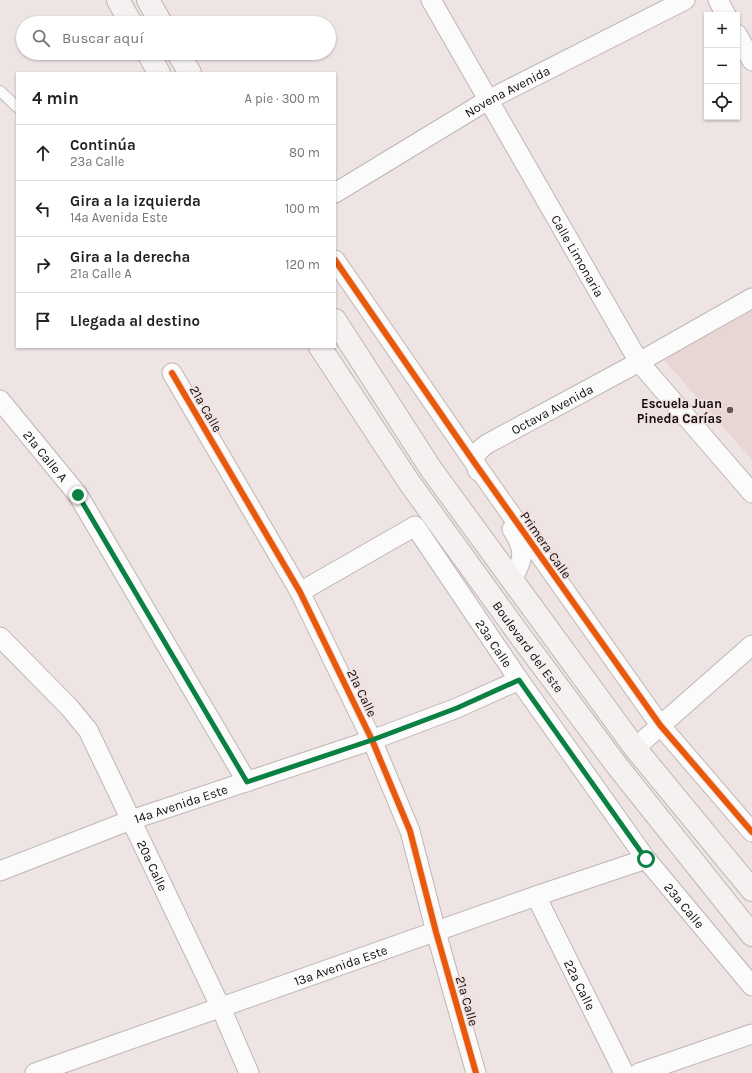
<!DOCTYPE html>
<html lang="es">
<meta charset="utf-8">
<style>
:root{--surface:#fff;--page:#f6f6f6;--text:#222;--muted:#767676;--line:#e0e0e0}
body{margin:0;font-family:Karla,sans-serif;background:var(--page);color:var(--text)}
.controls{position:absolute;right:12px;top:12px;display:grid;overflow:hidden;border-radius:0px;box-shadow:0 1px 3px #0004}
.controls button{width:36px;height:36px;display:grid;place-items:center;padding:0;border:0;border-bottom:1px solid var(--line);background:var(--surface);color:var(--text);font:20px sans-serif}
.stop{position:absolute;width:12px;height:12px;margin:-9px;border:3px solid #0b8043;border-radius:50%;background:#fff}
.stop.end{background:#0b8043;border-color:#fff;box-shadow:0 1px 4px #0008}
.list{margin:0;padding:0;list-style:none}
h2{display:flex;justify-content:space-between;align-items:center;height:52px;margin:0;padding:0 16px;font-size:17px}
h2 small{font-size:13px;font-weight:400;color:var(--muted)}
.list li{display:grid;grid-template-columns:26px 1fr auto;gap:12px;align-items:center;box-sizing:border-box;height:56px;padding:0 16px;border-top:1px solid var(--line)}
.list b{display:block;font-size:15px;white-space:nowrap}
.list p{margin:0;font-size:13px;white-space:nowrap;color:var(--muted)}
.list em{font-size:13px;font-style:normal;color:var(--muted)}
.icon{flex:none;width:22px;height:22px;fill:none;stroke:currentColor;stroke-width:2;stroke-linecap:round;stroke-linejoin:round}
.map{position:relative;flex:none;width:752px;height:1073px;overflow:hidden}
.search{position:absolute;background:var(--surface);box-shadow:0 1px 3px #0004;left:16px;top:16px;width:320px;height:44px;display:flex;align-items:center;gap:10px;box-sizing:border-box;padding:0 14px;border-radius:22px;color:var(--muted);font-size:15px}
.panel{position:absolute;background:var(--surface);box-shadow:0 1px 3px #0004;left:16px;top:72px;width:320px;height:276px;border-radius:0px}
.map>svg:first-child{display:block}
.built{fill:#e8d6d5}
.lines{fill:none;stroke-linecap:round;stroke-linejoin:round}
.lane-casing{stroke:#bdb6b5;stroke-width:12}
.street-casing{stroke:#bdb6b5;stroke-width:21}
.secondary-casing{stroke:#bdb6b5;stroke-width:24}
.lane{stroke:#fcfbfb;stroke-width:10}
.street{stroke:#fcfbfb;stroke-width:19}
.secondary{stroke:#f6f1f1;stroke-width:22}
.cycleway-casing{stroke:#f2e0df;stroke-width:8}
.cycleway{stroke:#e8590c;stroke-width:6}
.route{stroke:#0b8043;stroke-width:5}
.poi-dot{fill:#5f5857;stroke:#f2e0df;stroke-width:1.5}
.labels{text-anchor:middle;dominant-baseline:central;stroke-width:3;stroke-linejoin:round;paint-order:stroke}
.street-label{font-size:13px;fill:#120c0c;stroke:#f2e0df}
.poi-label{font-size:13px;font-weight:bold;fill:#120c0c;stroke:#f2e0df;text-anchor:end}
</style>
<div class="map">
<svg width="752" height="1073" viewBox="0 0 752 1073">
<rect width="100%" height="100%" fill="#eee4e3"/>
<path class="built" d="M752,308V460L664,360Z"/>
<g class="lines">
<g class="lane-casing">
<path id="lane" d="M0,91L17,107"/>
</g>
<g class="street-casing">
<g id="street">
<path id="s1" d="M431,0L639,362L752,493"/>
<path d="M718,0L726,15"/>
<path d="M737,34L752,61"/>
<path id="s2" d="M335,193L488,100L685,0"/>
<path d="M335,260L474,462L660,725L752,832"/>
<path d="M172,373L300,592L372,740L410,831L436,932L476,1073"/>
<path id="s3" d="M0,400L78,495L247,782"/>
<path id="s4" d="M478,471C472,456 475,453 487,444L639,362L752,298"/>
<path d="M512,529C525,550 525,558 512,579"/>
<path id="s5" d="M300,592L415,526L519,680L646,859L752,986"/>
<path id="s6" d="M0,637L69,707L88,730L221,1008L249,1073"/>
<path d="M635,748L752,645"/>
<path id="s7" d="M0,871L131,820L372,740L457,708L519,680"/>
<path id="s8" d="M536,896L624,1073"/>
<path id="s9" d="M35,1073L536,896L646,859"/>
<path d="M639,1073L752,1034"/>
</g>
</g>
<g class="secondary-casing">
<g id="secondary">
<path d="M118,0L131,23"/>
<path d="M148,0L161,23"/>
<path d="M148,53L159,73"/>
<path d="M178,53L190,73"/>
<path d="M335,320L431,469L635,748L752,890"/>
<path id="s10" d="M320,347L409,482L521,637L618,767L752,935"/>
</g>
</g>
<use href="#lane" class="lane"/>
<use href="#street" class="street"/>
<use href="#secondary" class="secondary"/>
<g class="cycleway-casing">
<path id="cycleway" d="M335,260L474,462L660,725L752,832
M172,373L300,592L372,740L410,831L436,932L476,1073"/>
</g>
<use href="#cycleway" class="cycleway"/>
</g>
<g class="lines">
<path class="route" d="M78,495L247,782L372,740L457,708L519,680L646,859"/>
</g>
<circle class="poi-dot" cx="730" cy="410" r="4"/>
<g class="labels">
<g class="street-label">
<text stroke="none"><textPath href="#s2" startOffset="200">Novena Avenida</textPath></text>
<text stroke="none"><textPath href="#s1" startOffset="295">Calle Limonaria</textPath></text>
<text transform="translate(206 409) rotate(60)">21a Calle</text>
<text stroke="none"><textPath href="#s4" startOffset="106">Octava Avenida</textPath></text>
<text stroke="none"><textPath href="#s3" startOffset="72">21a Calle A</textPath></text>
<text transform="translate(546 545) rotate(55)">Primera Calle</text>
<text stroke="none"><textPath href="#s5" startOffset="274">23a Calle</textPath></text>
<text stroke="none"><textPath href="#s10" startOffset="365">Boulevard del Este</textPath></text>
<text transform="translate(362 693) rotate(64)">21a Calle</text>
<text stroke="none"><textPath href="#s7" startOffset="193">14a Avenida Este</textPath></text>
<text stroke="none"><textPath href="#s6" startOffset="278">20a Calle</textPath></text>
<text stroke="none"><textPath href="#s5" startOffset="598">23a Calle</textPath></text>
<text stroke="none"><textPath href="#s9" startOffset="324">13a Avenida Este</textPath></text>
<text stroke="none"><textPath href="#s8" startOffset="99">22a Calle</textPath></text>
<text transform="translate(467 1001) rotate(74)">21a Calle</text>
</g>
<g class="poi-label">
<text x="722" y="403">Escuela Juan<tspan x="722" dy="15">Pineda Carías</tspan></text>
</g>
</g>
</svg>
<div class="controls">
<button>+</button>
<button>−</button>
<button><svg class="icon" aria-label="locate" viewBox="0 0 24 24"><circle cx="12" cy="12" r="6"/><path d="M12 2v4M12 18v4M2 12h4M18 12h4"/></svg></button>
</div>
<div class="stop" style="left:646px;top:859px"></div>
<div class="stop end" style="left:78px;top:495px"></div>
<div class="search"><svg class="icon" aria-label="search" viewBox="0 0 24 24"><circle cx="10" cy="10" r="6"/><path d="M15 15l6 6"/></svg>Buscar aquí</div>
<section class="panel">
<h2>4 min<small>A pie · 300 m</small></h2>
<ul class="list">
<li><svg class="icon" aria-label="ahead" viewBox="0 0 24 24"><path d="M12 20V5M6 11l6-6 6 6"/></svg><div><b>Continúa</b><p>23a Calle</p></div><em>80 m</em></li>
<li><svg class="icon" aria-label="left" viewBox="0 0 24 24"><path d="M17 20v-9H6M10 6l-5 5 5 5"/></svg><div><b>Gira a la izquierda</b><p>14a Avenida Este</p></div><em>100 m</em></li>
<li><svg class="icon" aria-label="right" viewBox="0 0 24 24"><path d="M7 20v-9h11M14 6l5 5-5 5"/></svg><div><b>Gira a la derecha</b><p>21a Calle A</p></div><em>120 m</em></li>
<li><svg class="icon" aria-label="arrive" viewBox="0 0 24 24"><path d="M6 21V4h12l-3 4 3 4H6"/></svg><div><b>Llegada al destino</b></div></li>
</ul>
</section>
</div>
